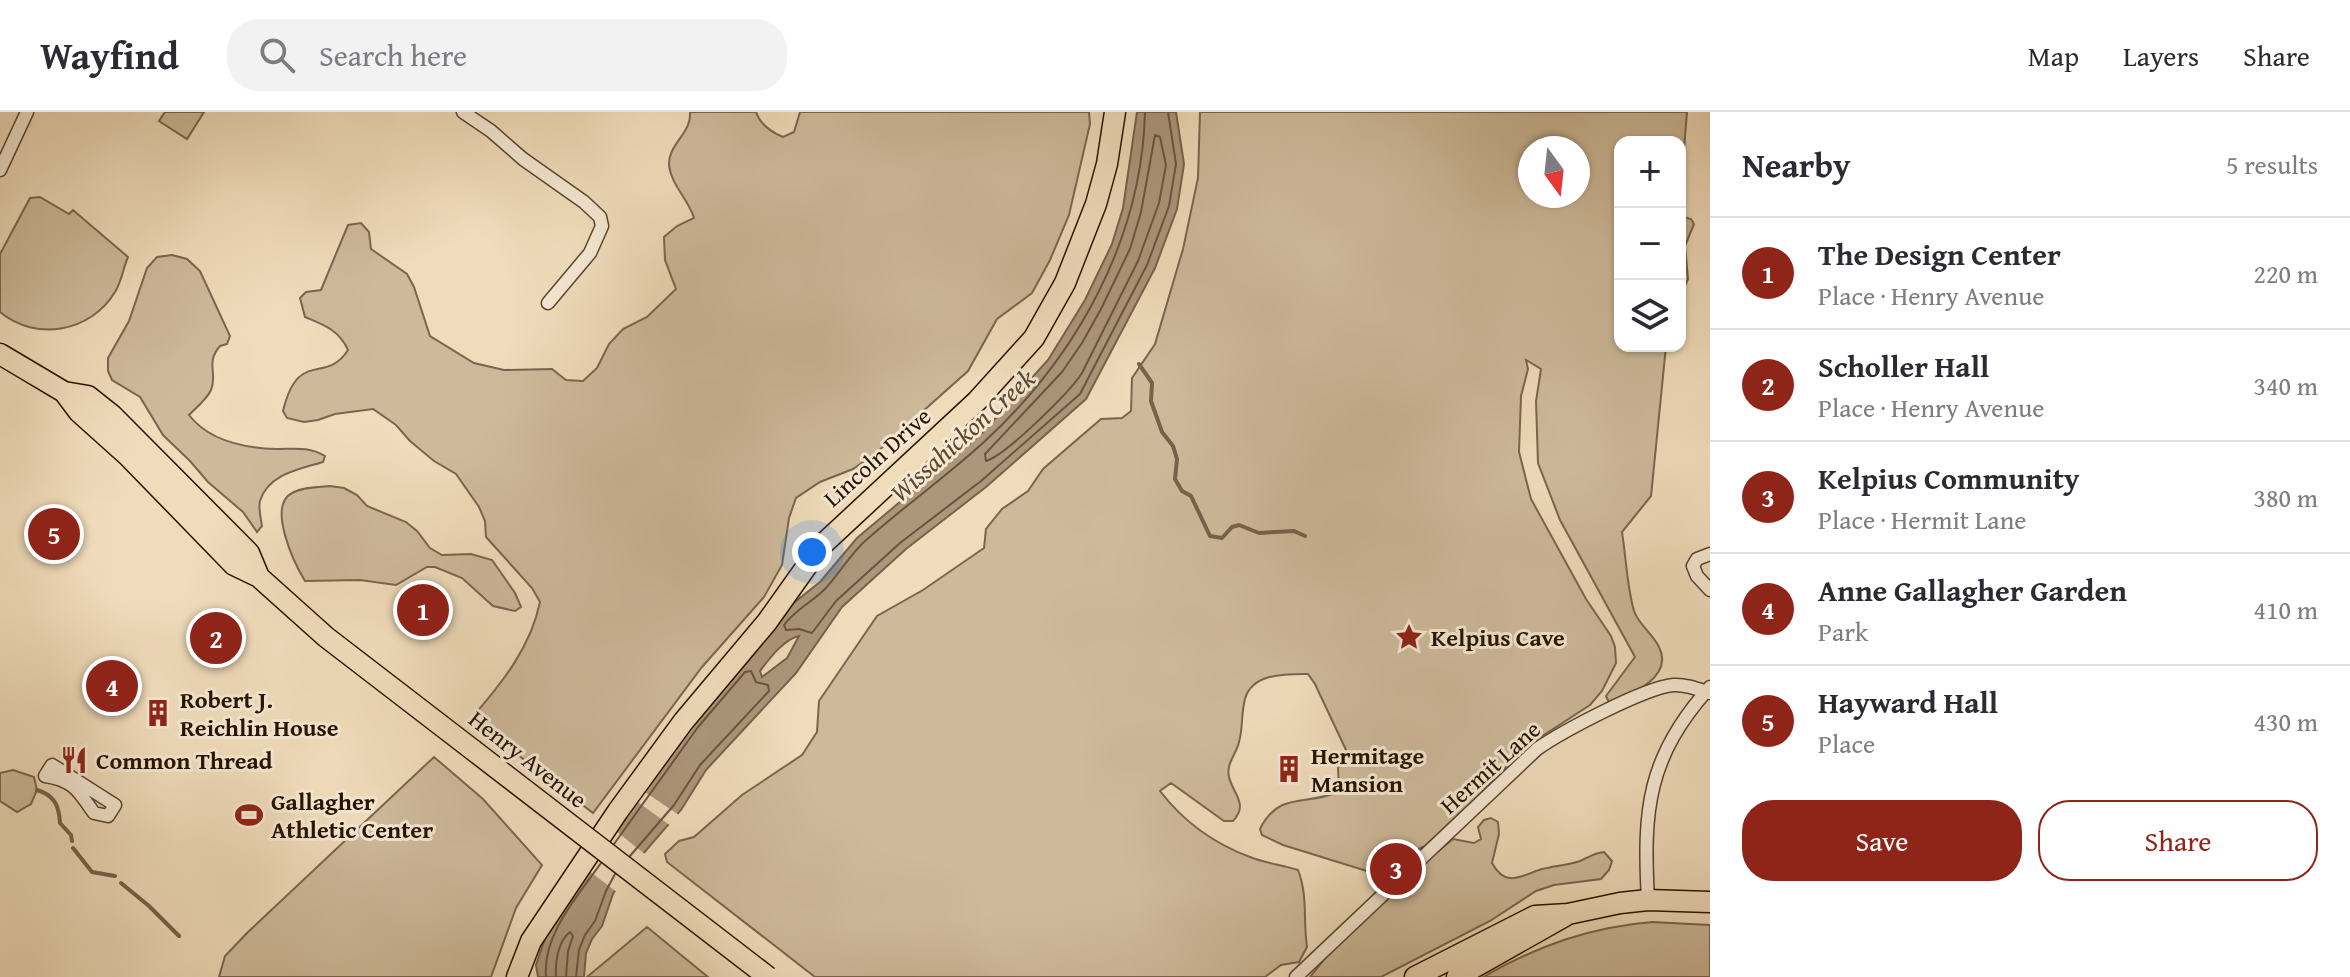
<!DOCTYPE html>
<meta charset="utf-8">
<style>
:root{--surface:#fff;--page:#f2f2f3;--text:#2b2b33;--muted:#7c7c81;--line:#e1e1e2;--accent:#8f2418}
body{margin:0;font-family:"Gentium Book Plus",serif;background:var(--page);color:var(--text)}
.controls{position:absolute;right:24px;top:24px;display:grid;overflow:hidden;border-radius:16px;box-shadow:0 2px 6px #0004}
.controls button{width:72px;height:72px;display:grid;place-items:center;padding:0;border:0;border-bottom:2px solid var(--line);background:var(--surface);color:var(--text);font:40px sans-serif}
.compass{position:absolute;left:1518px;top:24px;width:72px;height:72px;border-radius:50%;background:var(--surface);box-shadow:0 2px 6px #0004;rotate:165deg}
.you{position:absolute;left:812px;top:440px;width:28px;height:28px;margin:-20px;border:6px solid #fff;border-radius:50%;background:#1a73e8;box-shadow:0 0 0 12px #1a73e833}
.badge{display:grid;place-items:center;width:52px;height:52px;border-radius:50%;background:var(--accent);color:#fff;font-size:26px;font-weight:700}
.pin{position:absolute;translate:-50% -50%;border:4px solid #fff;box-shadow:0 2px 8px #0006}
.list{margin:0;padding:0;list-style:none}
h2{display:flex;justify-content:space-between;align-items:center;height:104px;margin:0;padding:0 32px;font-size:34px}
h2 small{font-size:26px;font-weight:400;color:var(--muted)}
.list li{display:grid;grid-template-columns:52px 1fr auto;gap:24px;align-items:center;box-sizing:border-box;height:112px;padding:0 32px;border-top:2px solid var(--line)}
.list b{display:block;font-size:30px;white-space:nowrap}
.list p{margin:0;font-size:26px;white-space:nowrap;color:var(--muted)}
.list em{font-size:26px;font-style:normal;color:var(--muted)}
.actions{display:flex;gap:16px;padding:24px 32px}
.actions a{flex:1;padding:18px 0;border:2px solid var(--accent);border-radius:32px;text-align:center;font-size:28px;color:var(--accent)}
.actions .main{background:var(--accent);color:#fff}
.icon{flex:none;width:44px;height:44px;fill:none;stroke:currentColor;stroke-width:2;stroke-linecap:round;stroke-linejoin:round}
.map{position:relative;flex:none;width:1710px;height:865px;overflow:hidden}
header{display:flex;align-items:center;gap:48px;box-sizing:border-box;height:112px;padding:0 40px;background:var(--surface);border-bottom:2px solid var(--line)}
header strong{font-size:38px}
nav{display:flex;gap:44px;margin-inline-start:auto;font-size:28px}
.search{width:560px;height:72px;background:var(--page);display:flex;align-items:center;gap:20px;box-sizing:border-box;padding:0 28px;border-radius:32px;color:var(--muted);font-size:30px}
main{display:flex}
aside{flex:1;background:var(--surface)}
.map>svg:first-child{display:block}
.green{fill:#ceba9b;stroke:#7a664e;stroke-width:2;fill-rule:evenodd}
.water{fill:#ac977b;stroke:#77624a;stroke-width:2;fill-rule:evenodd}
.pier{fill:#f0dcbb}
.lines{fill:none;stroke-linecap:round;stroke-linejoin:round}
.shore{stroke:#6a543e;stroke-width:2}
.stream{stroke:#77624a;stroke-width:4}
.street-casing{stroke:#59442f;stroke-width:15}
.primary-casing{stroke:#271200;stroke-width:23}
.street{stroke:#f5e8d3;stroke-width:12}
.primary{stroke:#f0dcbb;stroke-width:20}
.primary-bridge-casing{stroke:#271200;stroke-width:23;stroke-linecap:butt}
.primary-bridge{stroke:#f0dcbb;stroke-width:20}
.labels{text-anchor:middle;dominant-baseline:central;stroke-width:6;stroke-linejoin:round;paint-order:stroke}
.street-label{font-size:24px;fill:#271200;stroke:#f5e8d3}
.poi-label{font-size:24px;font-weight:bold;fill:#271200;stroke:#f5e8d3;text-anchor:start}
.water-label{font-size:26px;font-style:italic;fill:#5c4731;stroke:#f5e8d3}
</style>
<header>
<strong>Wayfind</strong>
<div class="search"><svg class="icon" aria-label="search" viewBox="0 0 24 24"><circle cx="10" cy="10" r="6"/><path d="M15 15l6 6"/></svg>Search here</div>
<nav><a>Map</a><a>Layers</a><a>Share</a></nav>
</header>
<main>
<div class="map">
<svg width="1710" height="865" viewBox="0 0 1710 865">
<rect width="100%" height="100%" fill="#f0dcbb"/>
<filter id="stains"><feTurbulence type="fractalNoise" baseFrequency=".0025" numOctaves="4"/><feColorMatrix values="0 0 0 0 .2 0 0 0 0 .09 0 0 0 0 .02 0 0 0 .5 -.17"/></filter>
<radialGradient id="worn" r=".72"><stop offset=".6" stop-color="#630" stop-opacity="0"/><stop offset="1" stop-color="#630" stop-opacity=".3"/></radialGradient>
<path class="green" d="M165,0H204L187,27L159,9Z
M690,0H756C760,12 771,20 783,25L794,20L800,0H1089L1090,12L1069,103L1050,148L1032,181L997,207L968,259L876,341L853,357L820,370L796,386L789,406L782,453L764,485L702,555L593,701L474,609V603C503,570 531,534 540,490L532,476L486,425L485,409L479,395L456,362L434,349L410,329L396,313L373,297L335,302L318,308L304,310L287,306L283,299C298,236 326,273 348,238C339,218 324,213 305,205L300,186L306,180L321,178L348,113L361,111L369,120L371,137L407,162L414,175L430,224L474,251L504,258L552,257L566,268L583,269L597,256L609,232L623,217L647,205L676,177L665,148L664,125L677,114L694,106C689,88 671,73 669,53C668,32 692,21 690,0Z
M1200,0H1687L1680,86V30H1620V234H1666L1651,384L1622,420C1626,445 1627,475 1634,499C1639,513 1653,522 1659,535C1674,564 1632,584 1609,590L1606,584L1635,545L1560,408L1538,351L1536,289L1541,257L1526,248L1528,257L1521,284L1519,340L1531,387L1586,487L1611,524L1615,535L1616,551L1602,579L1590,593L1524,636L1475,688L1425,734L1407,742L1385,758L1373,761L1283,733L1262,723L1260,717C1280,677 1309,695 1339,679L1338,656L1344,648L1346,638L1315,572L1308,562C1286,562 1252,561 1245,587C1241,601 1243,617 1239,630C1236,643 1226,651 1229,665C1233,682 1249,692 1233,709H1224L1171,671L1160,679C1183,709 1215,732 1250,745C1265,751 1282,753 1298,758C1308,783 1303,809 1307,835L1299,850L1281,853L1265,865H815L667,750L665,742L679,729L694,725L742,683L802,643L817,620L819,589L877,504L923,478L984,436L986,417L1002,397L1028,379L1043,357L1101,307L1122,306L1131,299L1132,266L1155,232L1183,137L1198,66ZM1530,36H1578V84H1530Z
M40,85L69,102L73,98L128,145C123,156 122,169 115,180C91,220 36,230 0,200V142L30,86Z
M1680,104L1691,107L1694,112L1685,134L1688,167L1680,185Z
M172,143L187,147L200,159L230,224L227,232L220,234C205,251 218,261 211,278C207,287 196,296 189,303C209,329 244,336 276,337C295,337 308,334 325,344L323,350C300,357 268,362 260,389C258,396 261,407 262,414L257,420L243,400L208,370L190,349L163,323L140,285L112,268L108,259V246L129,209L147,156L157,145Z
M330,374L344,376L357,383L367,394L406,410L417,419L430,436L442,443L471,442L492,448L515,481L521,495L515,499L493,494L462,466L435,455H427L396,473L360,468L305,469C294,451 267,394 292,381C303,375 318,375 330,374Z
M108,552L131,563L115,597L93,586Z
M434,645L483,687L542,753L516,796L491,865H219L225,844L247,821Z
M13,658L34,665L37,678L31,692L17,700L0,689V661Z
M1491,706L1498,710L1499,722L1492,751C1506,777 1522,763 1542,757C1554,754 1568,753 1580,749C1589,745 1594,741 1604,740L1612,749L1609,758L1601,767L1554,773L1536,779L1490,809L1381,865H1310C1350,813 1403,768 1453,727L1474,731L1481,727L1478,715L1484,708Z
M1652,810L1710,813V865H1483C1537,834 1590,815 1652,810Z
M647,815L708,865H587Z"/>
<path class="water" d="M1137,0H1176L1184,52L1177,97L1155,156L1086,287L986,375L906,437L842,495L796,561L706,658L681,698L623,765L613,782L602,814L592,827L586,841L584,865H538L536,853L549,815L692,610L786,497L820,470L857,426L982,321L1048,248L1085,188L1112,132L1123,96ZM799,524L787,546L762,565L760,559C769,547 784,527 799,524Z"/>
<path class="pier" d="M642,678L679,703L671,714L635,688Z
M611,715L646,743L618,781L584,755Z"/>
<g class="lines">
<path class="shore" d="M1145,0C1142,127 1077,244 985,329C946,365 903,395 864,430C849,444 839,462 825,477C812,490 795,498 784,513L786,518L799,517L812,521L836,489L900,431L981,369L1080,282L1147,153L1169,94L1176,52L1168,0
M1155,23L1160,25L1166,53L1159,91L1138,149L1082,261C1070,280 1006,343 986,349L985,342L1062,260L1082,231L1101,197L1130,137L1141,100Z
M614,732L698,615L745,560L751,559L756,570L768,573L769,579L700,653L674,693L630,744
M546,865C542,823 578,784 601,751
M556,865C555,850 558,829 570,820L573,824L568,839L566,865
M576,865L579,838L585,823L595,809L606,779L615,762"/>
<path class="stream" d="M1139,252L1152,271L1151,289L1162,320L1173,334L1177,347L1175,367L1182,379L1191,384L1210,424L1222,426L1232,415L1239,413L1259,421L1294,419L1305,424
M37,678C54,683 59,693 60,711L71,723L72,729
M73,736L92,760L115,764
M121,771L149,794L179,824"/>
<g class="street-casing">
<path id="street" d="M463,0L491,19L523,47L584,90L600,105L602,114L590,141L548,191
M0,58L27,0
M1710,442L1697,447L1693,454L1697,464L1710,478
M52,653L115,693L108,704L94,701C79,680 74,668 45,664Z
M1648,788C1643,698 1647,645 1710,575
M1296,865L1537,637C1563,619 1644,576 1673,573C1686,572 1698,577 1710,581"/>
</g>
<g class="primary-casing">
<path id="primary" d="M0,242L64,280L79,300L128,344L234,453L259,465L326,525L473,638
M64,280L88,284L112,303L249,441L259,465
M517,865L531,829L618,699L683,610L767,510L821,434L977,289L1034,226L1065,171L1096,92L1107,52L1115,0
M1415,865L1535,804L1568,802L1620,791L1648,788L1710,790
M1457,865L1565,804"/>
</g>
<use href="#street" class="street"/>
<use href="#primary" class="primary"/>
<g class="primary-bridge-casing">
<path id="primary-bridge" d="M473,638L768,865"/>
</g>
<use href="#primary-bridge" class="primary-bridge"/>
</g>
<defs>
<g id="sight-bare" transform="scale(2.16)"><path d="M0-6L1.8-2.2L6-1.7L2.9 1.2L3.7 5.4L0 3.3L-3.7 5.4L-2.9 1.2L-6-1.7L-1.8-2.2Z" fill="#8f2418" stroke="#f5e8d3" stroke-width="2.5" paint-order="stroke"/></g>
<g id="building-bare" transform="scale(2.16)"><path d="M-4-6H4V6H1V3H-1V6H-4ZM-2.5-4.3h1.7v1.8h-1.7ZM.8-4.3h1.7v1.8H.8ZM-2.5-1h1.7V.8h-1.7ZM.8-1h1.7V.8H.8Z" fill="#8f2418" stroke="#f5e8d3" stroke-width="2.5" paint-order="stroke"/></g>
<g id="restaurant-bare" transform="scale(2.16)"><path d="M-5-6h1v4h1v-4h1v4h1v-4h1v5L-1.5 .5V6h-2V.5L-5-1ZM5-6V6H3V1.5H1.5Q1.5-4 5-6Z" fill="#8f2418" stroke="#f5e8d3" stroke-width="2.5" paint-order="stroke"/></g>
<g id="stadium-bare" transform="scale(2.16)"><path d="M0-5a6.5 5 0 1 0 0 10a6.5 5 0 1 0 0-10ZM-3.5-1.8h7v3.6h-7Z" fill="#8f2418" stroke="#f5e8d3" stroke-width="2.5" paint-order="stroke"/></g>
</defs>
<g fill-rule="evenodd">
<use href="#sight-bare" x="1409" y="525"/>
<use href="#building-bare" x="158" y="601"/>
<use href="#restaurant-bare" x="74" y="648"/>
<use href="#building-bare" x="1289" y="657"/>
<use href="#stadium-bare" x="249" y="703"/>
</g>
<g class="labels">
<g class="street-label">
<text transform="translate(877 345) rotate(-42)">Lincoln Drive</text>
<text transform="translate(528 647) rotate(38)">Henry Avenue</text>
<text transform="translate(1490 655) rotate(-42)">Hermit Lane</text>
</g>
<g class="poi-label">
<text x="1431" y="525">Kelpius Cave</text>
<text x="180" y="587">Robert J.<tspan x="180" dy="28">Reichlin House</tspan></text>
<text x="1311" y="643">Hermitage<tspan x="1311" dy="28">Mansion</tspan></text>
<text x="96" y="648">Common Thread</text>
<text x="271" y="689">Gallagher<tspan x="271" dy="28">Athletic Center</tspan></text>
</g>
<g class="water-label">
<text transform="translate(962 323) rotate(-42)">Wissahickon Creek</text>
</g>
</g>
<rect width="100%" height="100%" filter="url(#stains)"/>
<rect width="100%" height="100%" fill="url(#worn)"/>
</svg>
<div class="controls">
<button>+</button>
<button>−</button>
<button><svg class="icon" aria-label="layers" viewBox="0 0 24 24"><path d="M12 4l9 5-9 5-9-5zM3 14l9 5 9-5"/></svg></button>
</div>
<svg class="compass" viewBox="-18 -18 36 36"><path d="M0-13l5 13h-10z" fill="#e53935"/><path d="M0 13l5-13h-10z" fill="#7c7c81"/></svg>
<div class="you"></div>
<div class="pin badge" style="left:423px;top:498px">1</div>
<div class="pin badge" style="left:216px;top:526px">2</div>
<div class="pin badge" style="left:1396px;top:757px">3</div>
<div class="pin badge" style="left:112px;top:574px">4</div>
<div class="pin badge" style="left:54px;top:422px">5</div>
</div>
<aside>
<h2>Nearby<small>5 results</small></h2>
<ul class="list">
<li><span class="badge">1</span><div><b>The Design Center</b><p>Place · Henry Avenue</p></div><em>220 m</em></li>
<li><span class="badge">2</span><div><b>Scholler Hall</b><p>Place · Henry Avenue</p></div><em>340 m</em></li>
<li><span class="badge">3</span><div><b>Kelpius Community</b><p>Place · Hermit Lane</p></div><em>380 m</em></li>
<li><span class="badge">4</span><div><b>Anne Gallagher Garden</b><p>Park</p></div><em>410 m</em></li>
<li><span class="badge">5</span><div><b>Hayward Hall</b><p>Place</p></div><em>430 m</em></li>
</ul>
<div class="actions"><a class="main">Save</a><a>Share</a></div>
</aside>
</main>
